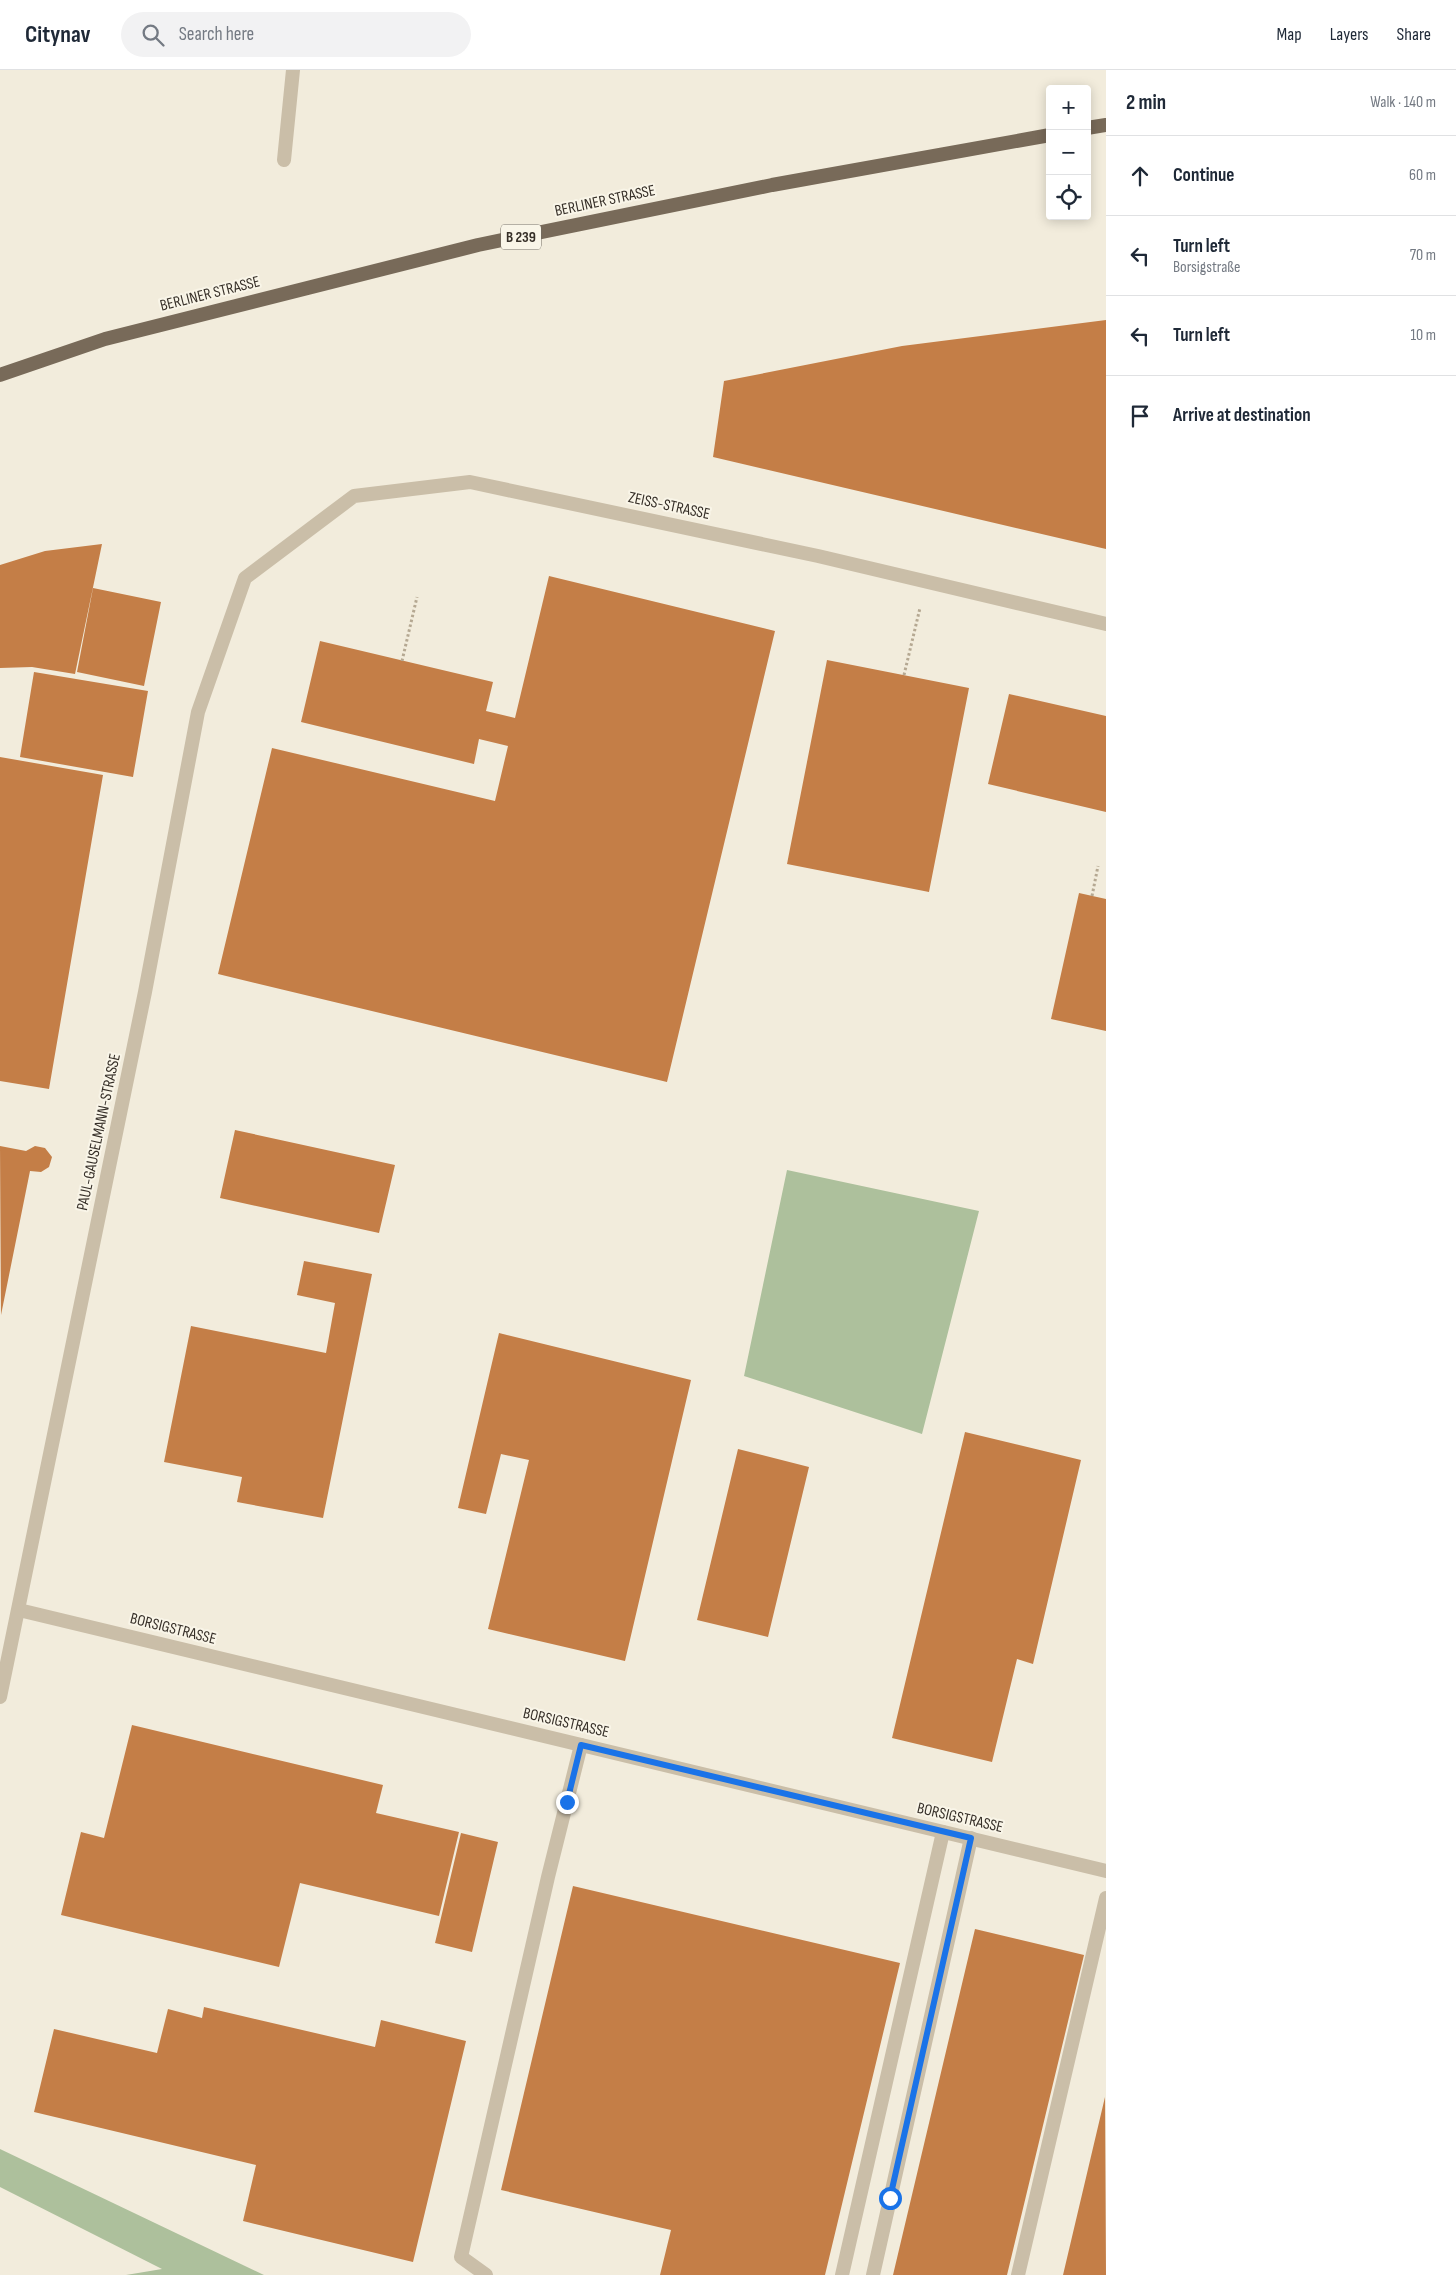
<!DOCTYPE html>
<meta charset="utf-8">
<style>
:root{--surface:#fff;--page:#f2f2f3;--text:#1f2937;--muted:#747a83;--line:#e0e1e3}
body{margin:0;font-family:"Sofia Sans Condensed",sans-serif;background:var(--page);color:var(--text)}
.controls{position:absolute;right:15px;top:15px;display:grid;overflow:hidden;border-radius:5px;box-shadow:0 2px 12px #0003}
.controls button{width:45px;height:45px;display:grid;place-items:center;padding:0;border:0;border-bottom:1px solid var(--line);background:var(--surface);color:var(--text);font:25px sans-serif}
.stop{position:absolute;width:15px;height:15px;margin:-11px;border:4px solid #1a73e8;border-radius:50%;background:#fff}
.stop.end{background:#1a73e8;border-color:#fff;box-shadow:0 1px 5px #0008}
.list{margin:0;padding:0;list-style:none}
h2{display:flex;justify-content:space-between;align-items:center;height:65px;margin:0;padding:0 20px;font-size:21px}
h2 small{font-size:16px;font-weight:400;color:var(--muted)}
.list li{display:grid;grid-template-columns:32px 1fr auto;gap:15px;align-items:center;box-sizing:border-box;height:80px;padding:0 20px;border-top:1px solid var(--line)}
.list b{display:block;font-size:19px;white-space:nowrap}
.list p{margin:0;font-size:16px;white-space:nowrap;color:var(--muted)}
.list em{font-size:16px;font-style:normal;color:var(--muted)}
.icon{flex:none;width:28px;height:28px;fill:none;stroke:currentColor;stroke-width:2;stroke-linecap:round;stroke-linejoin:round}
.map{position:relative;flex:none;width:1106px;height:2205px;overflow:hidden}
header{display:flex;align-items:center;gap:30px;box-sizing:border-box;height:70px;padding:0 25px;background:var(--surface);border-bottom:1px solid var(--line)}
header strong{font-size:24px}
nav{display:flex;gap:28px;margin-inline-start:auto;font-size:18px}
.search{width:350px;height:45px;background:var(--page);display:flex;align-items:center;gap:12px;box-sizing:border-box;padding:0 18px;border-radius:28px;color:var(--muted);font-size:19px}
main{display:flex}
aside{flex:1;background:var(--surface)}
.map>svg:first-child{display:block}
.green{fill:#adc09c}
.building{fill:#c47e47}
.lines{fill:none;stroke-linecap:round;stroke-linejoin:round}
.path{stroke:#b5a892;stroke-width:3;stroke-dasharray:2.5 2.5;stroke-linecap:butt}
.service{stroke:#cabea8;stroke-width:14}
.minor{stroke:#cabea8;stroke-width:14}
.primary{stroke:#786a59;stroke-width:14}
.route{stroke:#1a73e8;stroke-width:6}
.labels{text-anchor:middle;dominant-baseline:central;stroke-width:4;stroke-linejoin:round;paint-order:stroke}
.shield{fill:#f9f5e8;stroke:#706a62;stroke-width:1}
.shield-label{font-size:15px;font-weight:bold;fill:#362f28}
.street-label{font-size:16px;fill:#362f28;stroke:#f9f5e8}
</style>
<header>
<strong>Citynav</strong>
<div class="search"><svg class="icon" aria-label="search" viewBox="0 0 24 24"><circle cx="10" cy="10" r="6"/><path d="M15 15l6 6"/></svg>Search here</div>
<nav><a>Map</a><a>Layers</a><a>Share</a></nav>
</header>
<main>
<div class="map">
<svg width="1106" height="2205" viewBox="0 0 1106 2205">
<rect width="100%" height="100%" fill="#f2ecdc"/>
<path class="green" d="M787,1100L979,1141L922,1364L744,1306Z
M0,2079L264,2205H126L162,2199L0,2117Z"/>
<path class="building" d="M1106,250V479L713,387L724,311L902,276Z
M102,474L75,604L32,597L0,598V495L45,481Z
M549,506L775,561L667,1012L218,904L272,678L495,731L508,676L479,669L474,694L301,652L320,571L493,612L486,641L515,648Z
M93,518L161,532L144,616L77,602Z
M827,590L969,618L929,822L787,794Z
M34,602L148,621L133,707L20,687Z
M1009,624L1106,646V742L988,714Z
M0,687L103,705L49,1019L0,1011Z
M1079,823L1106,829V961L1051,949Z
M235,1060L395,1095L379,1163L220,1128Z
M0,1076L26,1081L35,1076L45,1078L52,1087L49,1097L41,1102L30,1101L1,1245Z
M304,1191L372,1204L323,1448L237,1432L242,1407L164,1392L191,1256L326,1283L335,1233L297,1225Z
M499,1263L691,1310L625,1591L488,1559L529,1390L501,1384L486,1444L458,1438Z
M965,1362L1081,1390L1033,1594L1017,1589L992,1692L892,1668Z
M738,1379L809,1397L768,1567L697,1550Z
M132,1655L383,1715L376,1743L459,1762L439,1846L300,1813L279,1897L61,1845L81,1762L104,1768Z
M461,1763L498,1772L472,1882L435,1873Z
M573,1816L900,1893L825,2205H660L671,2160L501,2120Z
M975,1859L1084,1885L1007,2205H893Z
M204,1937L375,1977L381,1950L466,1971L413,2192L243,2151L256,2095L34,2042L54,1959L157,1983L168,1939L202,1948Z
M1105,2027L1106,2205H1063Z"/>
<g class="lines">
<path class="path" d="M402,591L417,527
M904,605L920,538
M1092,826L1098,796"/>
<path class="service" d="M486,2205L461,2187L548,1807L581,1675
M842,2205L943,1762
M873,2205L971,1768
M1018,2205L1106,1828"/>
<path class="minor" d="M284,90L293,0
M19,1540L1106,1801
M0,1627L145,922L198,642L245,508L354,426L470,412L818,486L1106,554"/>
<path class="primary" d="M1087,58L1106,55
M0,305L105,269L478,175L772,115L1050,65"/>
</g>
<g class="lines">
<path class="route" d="M567,1732L581,1675L971,1768L890,2128"/>
</g>
<g class="labels">
<rect class="shield" x="501" y="154.5" width="40" height="25" rx="4"/>
<g class="shield-label">
<text x="521" y="167">B 239</text>
</g>
<g class="street-label">
<text transform="translate(605 131) rotate(-12)">BERLINER STRASSE</text>
<text transform="translate(210 224) rotate(-14)">BERLINER STRASSE</text>
<text transform="translate(669 436) rotate(12)">ZEISS-STRASSE</text>
<text transform="translate(99 1062) rotate(-78)">PAUL-GAUSELMANN-STRASSE</text>
<text transform="translate(173 1559) rotate(14)">BORSIGSTRASSE</text>
<text transform="translate(566 1653) rotate(13)">BORSIGSTRASSE</text>
<text transform="translate(960 1748) rotate(13)">BORSIGSTRASSE</text>
</g>
</g>
</svg>
<div class="controls">
<button>+</button>
<button>−</button>
<button><svg class="icon" aria-label="locate" viewBox="0 0 24 24"><circle cx="12" cy="12" r="6"/><path d="M12 2v4M12 18v4M2 12h4M18 12h4"/></svg></button>
</div>
<div class="stop" style="left:890px;top:2128px"></div>
<div class="stop end" style="left:567px;top:1732px"></div>
</div>
<aside>
<h2>2 min<small>Walk · 140 m</small></h2>
<ul class="list">
<li><svg class="icon" aria-label="ahead" viewBox="0 0 24 24"><path d="M12 20V5M6 11l6-6 6 6"/></svg><div><b>Continue</b></div><em>60 m</em></li>
<li><svg class="icon" aria-label="left" viewBox="0 0 24 24"><path d="M17 20v-9H6M10 6l-5 5 5 5"/></svg><div><b>Turn left</b><p>Borsigstraße</p></div><em>70 m</em></li>
<li><svg class="icon" aria-label="left" viewBox="0 0 24 24"><path d="M17 20v-9H6M10 6l-5 5 5 5"/></svg><div><b>Turn left</b></div><em>10 m</em></li>
<li><svg class="icon" aria-label="arrive" viewBox="0 0 24 24"><path d="M6 21V4h12l-3 4 3 4H6"/></svg><div><b>Arrive at destination</b></div></li>
</ul>
</aside>
</main>
